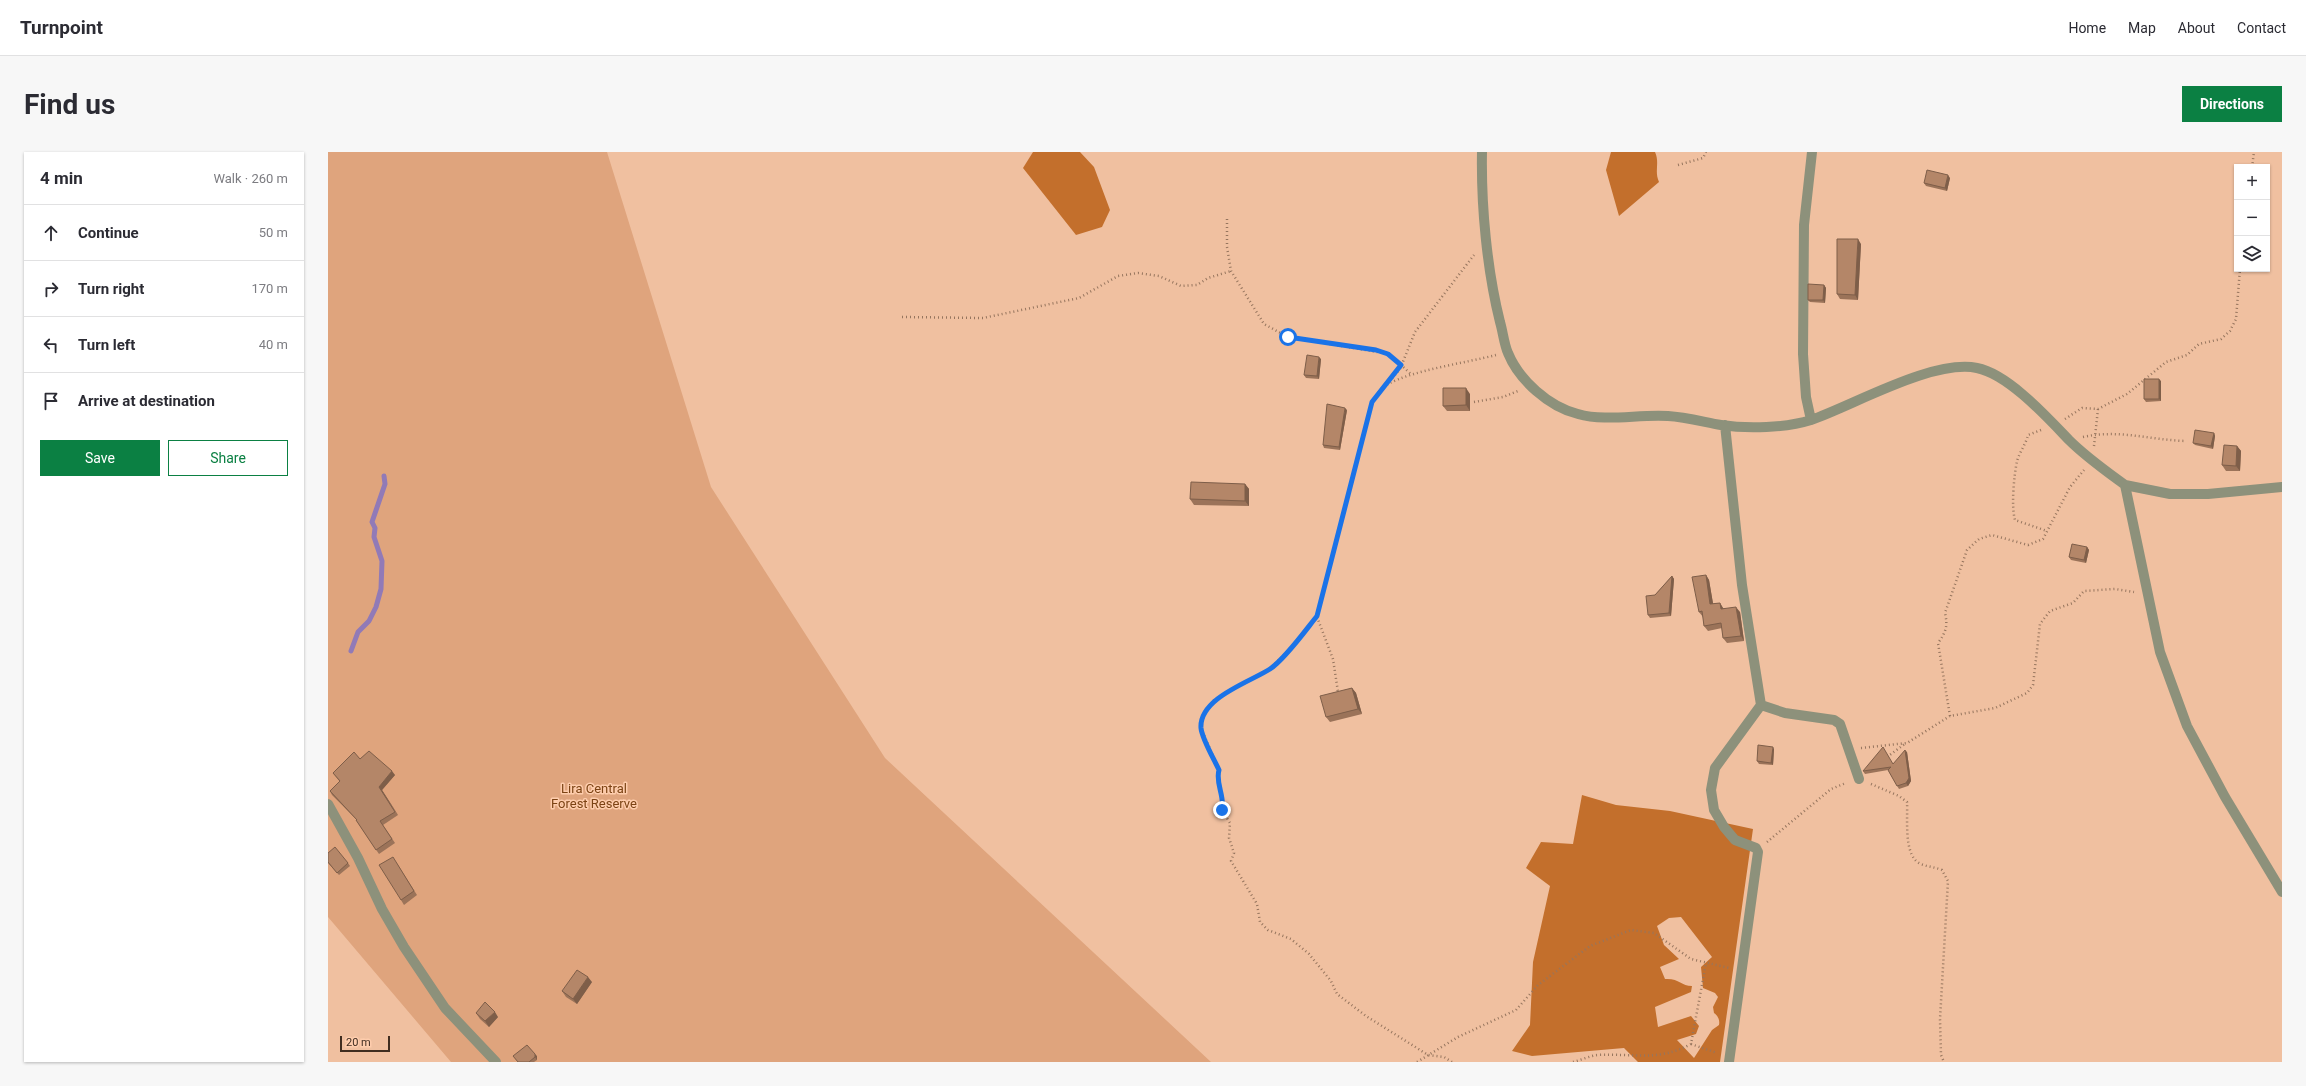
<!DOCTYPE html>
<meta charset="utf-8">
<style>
:root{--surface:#fff;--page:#f7f7f7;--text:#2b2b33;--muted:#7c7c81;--line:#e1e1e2;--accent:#0b8043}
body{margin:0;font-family:Roboto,sans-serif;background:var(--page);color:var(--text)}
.controls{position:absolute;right:12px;top:12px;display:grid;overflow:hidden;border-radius:0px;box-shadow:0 1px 3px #0004}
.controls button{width:36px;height:36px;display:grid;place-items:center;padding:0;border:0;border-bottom:1px solid var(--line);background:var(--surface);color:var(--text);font:20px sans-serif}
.scale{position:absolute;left:12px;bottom:10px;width:50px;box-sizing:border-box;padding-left:4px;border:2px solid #402d20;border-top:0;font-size:11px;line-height:14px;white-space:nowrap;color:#402d20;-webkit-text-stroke:3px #fecdad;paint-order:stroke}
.stop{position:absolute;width:12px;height:12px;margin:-9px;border:3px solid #1a73e8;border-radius:50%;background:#fff}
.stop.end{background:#1a73e8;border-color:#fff;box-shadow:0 1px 4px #0008}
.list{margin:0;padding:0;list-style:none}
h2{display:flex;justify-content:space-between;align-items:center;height:52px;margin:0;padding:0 16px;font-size:17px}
h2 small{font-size:13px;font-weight:400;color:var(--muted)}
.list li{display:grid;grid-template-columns:26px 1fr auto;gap:12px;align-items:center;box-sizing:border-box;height:56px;padding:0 16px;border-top:1px solid var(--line)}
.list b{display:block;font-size:15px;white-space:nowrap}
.list em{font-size:13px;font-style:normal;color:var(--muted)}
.actions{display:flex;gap:8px;padding:12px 16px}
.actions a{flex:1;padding:9px 0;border:1px solid var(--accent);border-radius:0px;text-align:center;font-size:14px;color:var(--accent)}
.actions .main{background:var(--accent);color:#fff}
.icon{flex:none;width:22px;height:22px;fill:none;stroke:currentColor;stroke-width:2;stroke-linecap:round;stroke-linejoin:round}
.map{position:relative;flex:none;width:1954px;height:910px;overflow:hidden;border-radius:0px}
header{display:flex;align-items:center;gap:24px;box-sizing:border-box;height:56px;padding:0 20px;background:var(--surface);border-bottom:1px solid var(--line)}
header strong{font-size:19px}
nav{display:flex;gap:22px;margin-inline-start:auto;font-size:14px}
.intro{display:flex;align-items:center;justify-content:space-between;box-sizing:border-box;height:96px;padding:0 24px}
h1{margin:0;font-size:28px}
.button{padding:10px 18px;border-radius:0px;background:var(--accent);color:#fff;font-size:14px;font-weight:700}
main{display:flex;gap:24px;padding:0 24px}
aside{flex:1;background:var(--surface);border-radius:0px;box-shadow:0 1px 3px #0004}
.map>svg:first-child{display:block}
.green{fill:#dfa47d}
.forest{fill:#c36f2c;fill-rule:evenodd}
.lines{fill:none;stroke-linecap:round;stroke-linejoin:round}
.stream{stroke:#917ab7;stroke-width:5}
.path{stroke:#96755e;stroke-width:2.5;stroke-dasharray:1 3;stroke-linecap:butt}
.minor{stroke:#8d917b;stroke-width:10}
.wall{fill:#9b7359}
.shaded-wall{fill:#7e5e49}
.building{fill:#b48668;stroke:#7e5e49}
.route{stroke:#1a73e8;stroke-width:5}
.labels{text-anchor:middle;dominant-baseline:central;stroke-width:3;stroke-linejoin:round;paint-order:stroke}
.park-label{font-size:13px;fill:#7c4314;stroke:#fecdad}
</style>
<header>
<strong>Turnpoint</strong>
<nav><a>Home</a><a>Map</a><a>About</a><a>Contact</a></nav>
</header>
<div class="intro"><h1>Find us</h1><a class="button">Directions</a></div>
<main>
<aside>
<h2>4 min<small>Walk · 260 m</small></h2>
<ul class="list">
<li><svg class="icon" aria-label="ahead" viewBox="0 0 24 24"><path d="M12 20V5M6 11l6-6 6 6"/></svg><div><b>Continue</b></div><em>50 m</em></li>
<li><svg class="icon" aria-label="right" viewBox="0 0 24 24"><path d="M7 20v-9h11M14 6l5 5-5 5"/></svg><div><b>Turn right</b></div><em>170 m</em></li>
<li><svg class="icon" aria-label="left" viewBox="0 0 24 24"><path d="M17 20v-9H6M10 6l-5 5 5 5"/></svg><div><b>Turn left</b></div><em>40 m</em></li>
<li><svg class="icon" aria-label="arrive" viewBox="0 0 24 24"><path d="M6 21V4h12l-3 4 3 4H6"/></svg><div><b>Arrive at destination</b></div></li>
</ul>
<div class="actions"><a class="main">Save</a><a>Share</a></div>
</aside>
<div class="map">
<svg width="1954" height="910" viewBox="0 0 1954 910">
<rect width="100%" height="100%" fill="#f0c0a0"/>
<path class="green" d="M0,0H279L383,335L557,606L883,910H123L0,765Z"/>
<path class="forest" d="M705,0H752L766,15L782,58L774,75L748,83L695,16Z
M1283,0H1327C1332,11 1326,19 1331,30L1291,64L1278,18Z
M1254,643L1288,653L1342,659L1425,677L1392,910H1310L1296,896L1204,904L1184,899L1202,873L1205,810L1222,734L1198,716L1213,690L1245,692ZM1353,765L1384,805L1373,815L1375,836L1387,841L1390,845L1385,855L1386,861C1390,864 1392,868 1391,873L1384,878L1366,906L1349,888L1368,882L1371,874L1363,864L1330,875L1327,855L1363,840L1364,834C1353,834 1351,826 1337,827L1332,815L1351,807L1336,793L1329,774L1341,766Z"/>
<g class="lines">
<path class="stream" d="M23,499L30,480L41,469L48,455L53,437L54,409L46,385L47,376L44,370L57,332L56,324"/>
<path class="path" d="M1350,13L1375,6L1378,0
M1924,15L1926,0
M899,67V95L903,119L936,172L960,185L1061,202L1084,223
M574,165L655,166L751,146L790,124L810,121L831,124L853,134L869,133L880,126L903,119
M1059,232L1072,217L1087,180L1146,103
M1146,250L1175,245L1190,239
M1737,267L1754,256L1770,257L1799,242L1838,210L1859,203L1871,192L1893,187L1902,179L1908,167L1912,117
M1713,278L1700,283C1698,292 1692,299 1689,309C1686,324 1683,354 1687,368L1719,379
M1755,285C1791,277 1822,288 1858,289
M1766,294L1770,257
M989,465L1005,507L1010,540
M1622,564L1610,491C1618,480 1620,474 1617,461L1639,398L1651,387L1664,383L1700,393L1715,387L1742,335L1756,318
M1533,596L1579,591L1622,564L1667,556L1699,541L1705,533L1712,472L1722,459L1745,451L1756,439L1787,437L1806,440
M1559,605L1578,591
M1543,632L1571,644L1579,650C1580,667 1575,705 1593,712C1600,715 1607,715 1614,718L1620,729L1612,867L1613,903L1616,910
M1439,690L1503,637L1518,631
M1363,892L1389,901
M1089,910L1130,885L1188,858L1210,833L1262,794L1303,778L1326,781L1363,807L1401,816
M1124,910L1116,905L1100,903L1038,864L1009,842L1003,829L981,802L963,787L940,778L932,770L929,752L903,709L906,701L901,686L902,671L894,658C897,644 887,631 891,618L873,576L875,564L886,548L943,516L975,483L989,464L1044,250C1048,244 1053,235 1060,232C1086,218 1137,211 1168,203
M1245,910C1253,908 1262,904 1269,903C1305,901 1330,910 1363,892L1378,811"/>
<path class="minor" d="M1154,0C1153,54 1159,118 1172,170C1175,180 1176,192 1180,201C1191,228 1221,255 1250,262C1278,270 1310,262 1340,264C1357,265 1376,270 1393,273C1419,277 1458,276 1483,268C1526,253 1605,207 1649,216C1680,222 1719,265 1741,288C1758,305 1778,319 1797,333L1832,500L1859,574L1897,645L1954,740
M1483,268L1478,245L1475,202L1476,73L1484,0
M1397,273L1414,433L1433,553L1387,616L1383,638L1386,658L1396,675L1407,688L1428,696L1430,700L1401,910
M1797,333L1842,342H1880L1954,335
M1433,553L1457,561L1506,568L1512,572L1531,627
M0,652L30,706L54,757L76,795L117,856L168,910"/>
</g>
<path class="wall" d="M1622,26L1619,39L1598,34L1596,31Z
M1533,92L1530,148L1512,147L1509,142Z
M1496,133L1498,136L1497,151L1482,150L1480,148Z
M993,207L991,227L978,226L976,223Z
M1833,229V249L1818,250L1816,247Z
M1142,242V259H1119L1115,254Z
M1019,258L1012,298L996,296L995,293Z
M1886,281L1887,284L1885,297L1867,293L1865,291Z
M1909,294L1913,299L1912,319H1898L1894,313Z
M917,332L921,337V354L866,353L862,347Z
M1759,395L1761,398L1758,411L1743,408L1741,405Z
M1378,423L1381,428L1385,452L1392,451L1395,456L1412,460L1416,489L1399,491L1395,486L1394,476L1380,479L1376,474L1375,465L1371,460Z
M1344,424L1346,427L1343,464L1322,466L1320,463L1327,443Z
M1024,536L1028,541L1034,562L1002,570L998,565Z
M1446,597L1445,613L1431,612L1429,609Z
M1579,600L1583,629L1580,634L1571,637L1560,618L1537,622L1535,619L1566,612Z
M32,607L67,623L54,638L70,663L55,673L67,691L51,702L28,668H29L4,643L2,639L12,630L5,621Z
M0,701L20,711L22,714L11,723L0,711Z
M68,710L89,743L76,753L73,748Z
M264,830L249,852L238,845L234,839Z
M148,861L170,865L161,875L152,867Z
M185,904H209V908L206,910H190Z"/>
<path class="shaded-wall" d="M1620,23L1622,26L1619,39L1617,36Z
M1530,87L1533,92L1530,148L1527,143Z
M1496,133L1498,136L1497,151L1495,148Z
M991,205L993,207L991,227L989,224Z
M1831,227L1833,229V249L1831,247Z
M1138,236L1142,242V259L1138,253Z
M1017,256L1019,258L1012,298L1011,295Z
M1886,281L1887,284L1885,297L1883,294Z
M1909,294L1913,299L1912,319L1908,314Z
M917,332L921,337V354L917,349Z
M1759,395L1761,398L1758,411L1756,408Z
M1378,423L1381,428L1386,457L1382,452Z
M1344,424L1346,427L1343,464L1341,461Z
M1392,451L1395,456L1396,462L1393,457Z
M1408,455L1412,460L1416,489L1413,484Z
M1024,536L1028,541L1034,562L1030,557Z
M1445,595L1446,597L1445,613L1443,611Z
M1577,598L1579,600L1583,629L1580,634L1578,631Z
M64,619L67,623L54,638L70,663L51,635Z
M260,825L264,830L249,852L245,847Z
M167,860L170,865L161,875L157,869Z
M207,902L209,904V908L207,905Z"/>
<path class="building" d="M1599,18L1620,23L1617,36L1596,31Z
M1509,87H1530L1527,143L1509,142Z
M1480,132L1496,133L1495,148H1480Z
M979,203L991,205L989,224L976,223Z
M1816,227H1831V247H1816Z
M1115,236H1138V253L1115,254Z
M999,252L1017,256L1011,295L995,293Z
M1867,278L1886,281L1883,294L1865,291Z
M1896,293L1909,294L1908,314L1894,313Z
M863,330L917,332V349L862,347Z
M1744,392L1759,395L1756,408L1741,405Z
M1378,423L1382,452L1392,451L1393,457L1408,455L1413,484L1395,486L1393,471L1376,474L1374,459L1371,460L1364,425Z
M1344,424L1341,461L1320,463L1318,444L1327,443Z
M1024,536L1030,557L998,565L992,544Z
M1430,593L1445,595L1443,611L1429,609Z
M1555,595L1565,612L1577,598L1581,626L1578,631L1569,634L1560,618L1563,615L1535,619Z
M41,599L64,619L51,635L67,660L52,669L64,687L48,698L28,668H29L2,639L12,629L5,621L26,600L32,607Z
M7,695L20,711L9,721L0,710V701Z
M65,705L86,739L73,748L51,713Z
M249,818L260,825L245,847L234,839Z
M157,850L167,860L157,869L148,861Z
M199,893L207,902V905L201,910H190L185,904Z"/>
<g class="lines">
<path class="route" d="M894,658C897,644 887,631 891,618C886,607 874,587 873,576C871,546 922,530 942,517C957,507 977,479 989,464L1044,250L1073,213L1060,202L1048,198L960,185"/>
</g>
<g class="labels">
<g class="park-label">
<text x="266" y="636">Lira Central<tspan x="266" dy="15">Forest Reserve</tspan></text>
</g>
</g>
</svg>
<div class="controls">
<button>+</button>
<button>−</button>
<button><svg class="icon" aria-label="layers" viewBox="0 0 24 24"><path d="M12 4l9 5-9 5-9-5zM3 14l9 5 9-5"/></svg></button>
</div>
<div class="scale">20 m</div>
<div class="stop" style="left:960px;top:185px"></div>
<div class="stop end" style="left:894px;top:658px"></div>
</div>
</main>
